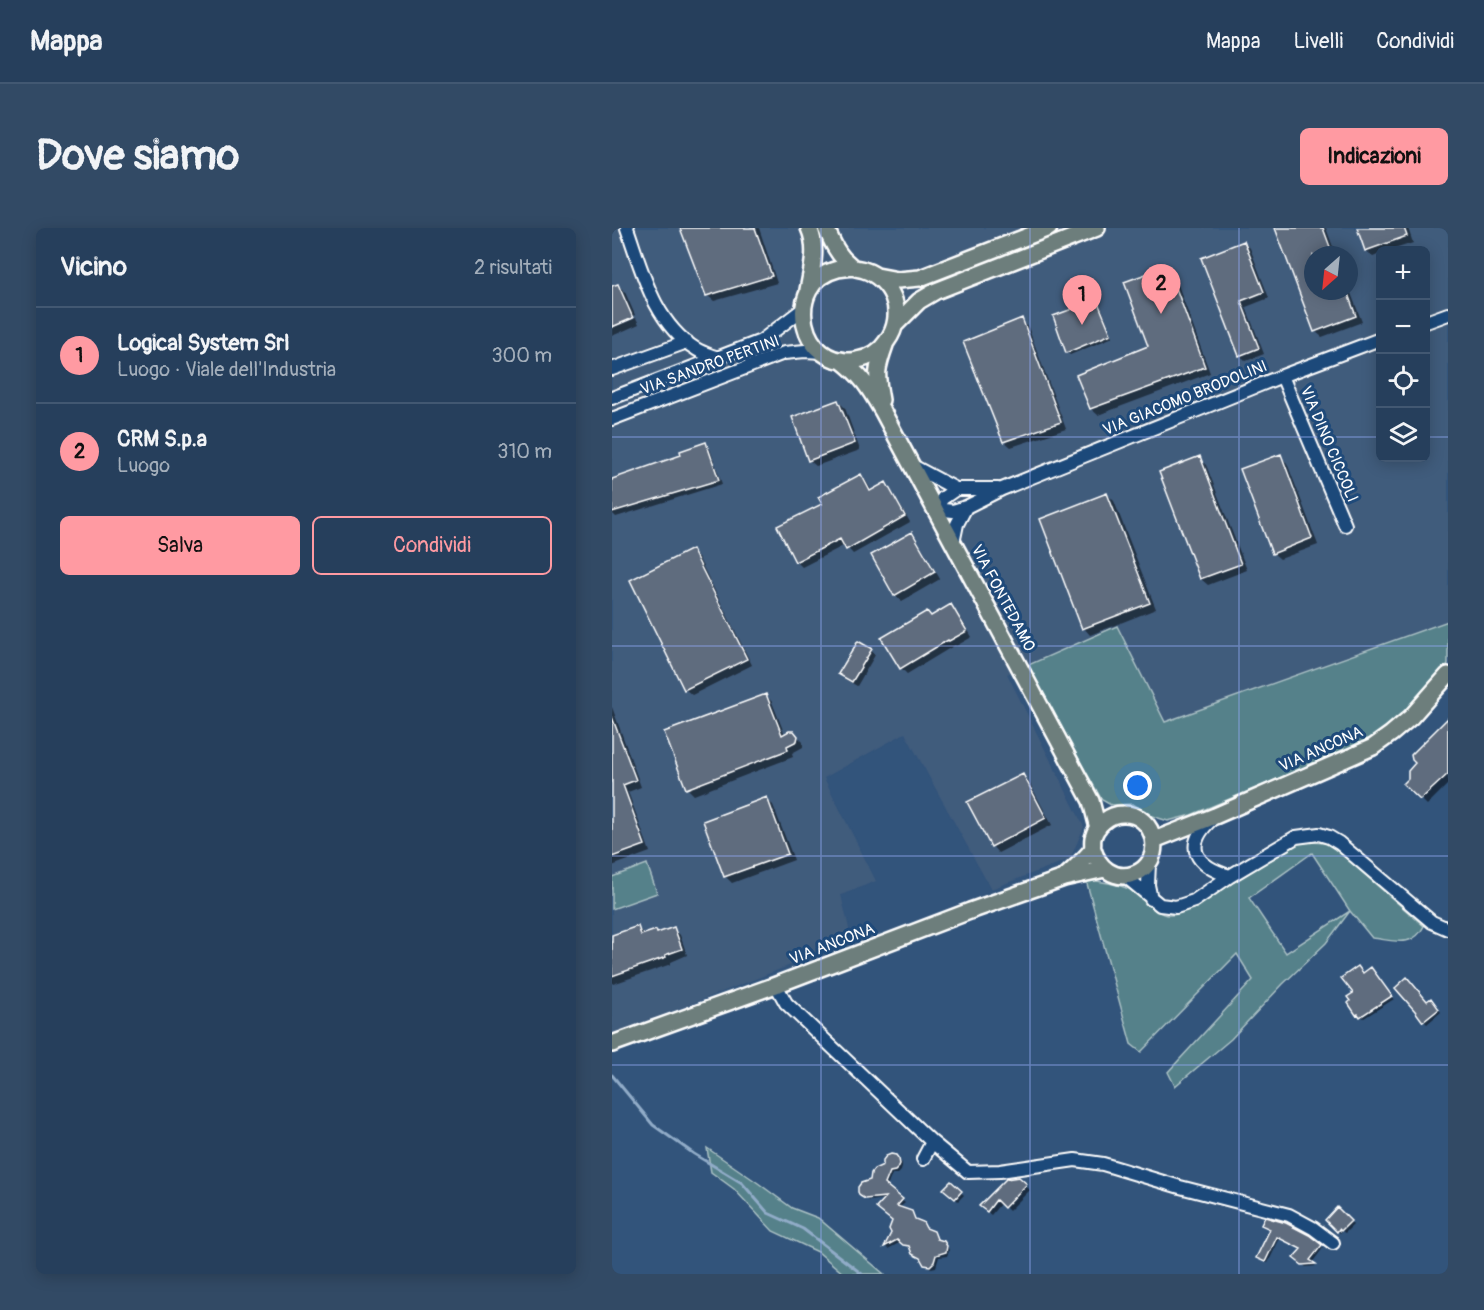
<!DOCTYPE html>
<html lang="it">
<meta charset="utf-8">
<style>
:root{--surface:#263f5c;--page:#324a65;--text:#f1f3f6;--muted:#a4afbb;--line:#425872;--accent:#ff9aa2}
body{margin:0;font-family:Pangolin,sans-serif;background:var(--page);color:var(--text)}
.controls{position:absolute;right:18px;top:18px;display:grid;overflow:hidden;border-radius:9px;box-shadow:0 3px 15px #0003}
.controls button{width:54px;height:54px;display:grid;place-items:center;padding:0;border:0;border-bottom:2px solid var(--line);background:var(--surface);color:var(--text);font:30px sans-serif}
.compass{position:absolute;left:692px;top:18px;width:54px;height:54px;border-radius:50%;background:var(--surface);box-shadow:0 3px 15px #0003;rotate:207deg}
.you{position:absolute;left:526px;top:558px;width:21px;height:21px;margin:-15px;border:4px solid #fff;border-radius:50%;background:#1a73e8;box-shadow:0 0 0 9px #1a73e833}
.badge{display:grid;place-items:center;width:39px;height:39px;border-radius:50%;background:var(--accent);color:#111;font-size:20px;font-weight:700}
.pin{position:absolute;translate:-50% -50px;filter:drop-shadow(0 2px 3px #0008)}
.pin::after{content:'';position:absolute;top:32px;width:21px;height:18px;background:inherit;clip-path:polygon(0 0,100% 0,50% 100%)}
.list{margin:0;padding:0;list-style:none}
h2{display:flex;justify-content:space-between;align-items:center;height:78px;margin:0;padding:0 24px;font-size:26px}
h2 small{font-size:20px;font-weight:400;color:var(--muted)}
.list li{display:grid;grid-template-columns:39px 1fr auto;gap:18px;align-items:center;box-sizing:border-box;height:96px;padding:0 24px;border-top:2px solid var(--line)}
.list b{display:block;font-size:22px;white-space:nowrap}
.list p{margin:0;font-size:20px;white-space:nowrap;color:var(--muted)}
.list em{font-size:20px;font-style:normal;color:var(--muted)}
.actions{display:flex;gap:12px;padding:18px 24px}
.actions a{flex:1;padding:14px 0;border:2px solid var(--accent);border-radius:9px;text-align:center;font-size:21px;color:var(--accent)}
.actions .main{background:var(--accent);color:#111}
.icon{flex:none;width:33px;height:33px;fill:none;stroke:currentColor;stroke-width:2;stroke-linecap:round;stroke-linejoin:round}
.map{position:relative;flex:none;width:836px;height:1046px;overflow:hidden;border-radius:9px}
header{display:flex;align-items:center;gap:36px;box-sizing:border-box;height:84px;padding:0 30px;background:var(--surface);border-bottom:2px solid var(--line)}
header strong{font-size:28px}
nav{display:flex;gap:33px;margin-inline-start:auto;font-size:21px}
.intro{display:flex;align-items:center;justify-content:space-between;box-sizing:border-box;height:144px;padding:0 36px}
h1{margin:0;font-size:42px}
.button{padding:15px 27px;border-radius:9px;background:var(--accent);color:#111;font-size:21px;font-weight:700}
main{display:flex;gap:36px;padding:0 36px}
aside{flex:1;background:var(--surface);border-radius:9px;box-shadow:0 3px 15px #0003}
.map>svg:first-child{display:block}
.built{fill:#405b7c;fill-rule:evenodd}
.green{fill:#55818a;stroke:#aac0c4;stroke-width:1.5;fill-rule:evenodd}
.shadow{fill:#0007}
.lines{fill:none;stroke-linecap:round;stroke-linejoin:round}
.stream{stroke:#91acc8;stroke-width:3}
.building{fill:#5f6c7e;stroke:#fff;stroke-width:1.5}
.minor-casing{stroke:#fff;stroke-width:16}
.major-casing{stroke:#fff;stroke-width:20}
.minor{stroke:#1f4a7a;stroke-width:12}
.major{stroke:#6d7e7c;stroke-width:15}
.grid{fill:none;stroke:#8ea6ec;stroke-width:1.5;stroke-opacity:0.55}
.labels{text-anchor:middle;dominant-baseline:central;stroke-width:6;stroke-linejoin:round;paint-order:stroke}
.street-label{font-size:16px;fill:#fff;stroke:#1f4a7a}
</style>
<header>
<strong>Mappa</strong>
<nav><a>Mappa</a><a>Livelli</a><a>Condividi</a></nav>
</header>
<div class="intro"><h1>Dove siamo</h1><a class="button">Indicazioni</a></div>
<main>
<aside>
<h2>Vicino<small>2 risultati</small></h2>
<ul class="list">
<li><span class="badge">1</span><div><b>Logical System Srl</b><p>Luogo · Viale dell'Industria</p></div><em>300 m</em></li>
<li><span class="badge">2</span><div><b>CRM S.p.a</b><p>Luogo</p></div><em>310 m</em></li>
</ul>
<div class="actions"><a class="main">Salva</a><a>Condividi</a></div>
</aside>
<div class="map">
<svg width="836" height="1046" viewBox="0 0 836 1046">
<rect width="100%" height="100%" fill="#32547b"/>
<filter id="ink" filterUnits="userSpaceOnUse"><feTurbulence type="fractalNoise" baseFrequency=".0167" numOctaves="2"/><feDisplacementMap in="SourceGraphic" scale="12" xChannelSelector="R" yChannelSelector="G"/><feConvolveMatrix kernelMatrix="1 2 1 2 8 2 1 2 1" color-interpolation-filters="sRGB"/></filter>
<g filter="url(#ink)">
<path class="built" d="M0,0H836V393L552,494L505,398L395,446L472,599L458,631L379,661L293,505L212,550L264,653L229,667L240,713L0,807ZM768,22H814V230H768ZM701,27H737V63H701Z"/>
<path class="green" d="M836,393V436L787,491L756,513L579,587L556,593L540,588L521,576L499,577L490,572L414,438L505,398L553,494Z
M699,614L714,615L729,626L812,698C801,721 781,712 760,710L738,683L714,715L671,756L619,811L563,858L556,844L641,752L625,726L529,824L519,816L474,652C489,653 505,656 520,662C524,664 527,667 531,671C550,689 556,692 580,680L685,615ZM700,625L738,683L674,725L637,670Z
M35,636L45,665L0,681V649Z
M95,920L146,955L180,980L206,990L272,1046H232L206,1024L161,1003L122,961L99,944Z"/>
<path class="shadow" d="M70,0H147L165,55L102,73L95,67Z
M671,0H714L724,27H701V63H737V60L750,94L710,109L703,103Z
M746,0H796L801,15L779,22H768V26L761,29L754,22Z
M632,14L638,20L657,70L634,79L652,126L634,133L628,127L591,31Z
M555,39L562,46L598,145L486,187L479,181L466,148L538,119Z
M6,57L13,64L23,87L0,97V60Z
M485,73L488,76L501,109L458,127L455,124Z
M24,90L27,96L0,108V100Z
M410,92L416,99L454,201L399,219L392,213Z
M226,173L233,180L248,222L204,238L197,232Z
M93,216L98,221L110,256L4,289L0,285V252L71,227Z
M668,228L675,235L706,317L668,331L661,325Z
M587,230L594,237L635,342L596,357L589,351L548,245Z
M249,247L254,253L260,263L273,256L279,262L298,294L241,326L233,317L190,339L184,333L212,276Z
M495,266L502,273L544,381L478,407L472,400Z
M300,306L306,313L328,351L290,373L283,367Z
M79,322L86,329L140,437L80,467L73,461Z
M339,378L345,384L360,409L344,418L343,417L295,446L289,440Z
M259,422L263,427L245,458L233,451L228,446Z
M154,467L160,474L173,507H184L191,514V519L180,525L181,529L82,567L75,560Z
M0,479L29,559L16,564L38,624L0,638Z
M836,492V556L815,577L794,556L805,535Z
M410,547L417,554L440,597L386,625L380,618Z
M154,571L161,577L182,632L120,655L114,649L93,593Z
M26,700L33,707L44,703L46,706L62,701L68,707L75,727L59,734V736L1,756L0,754V709Z
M762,743L782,771L752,790L745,786L743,765Z
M815,774L821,775L829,784L815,796L812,793Z
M283,929L290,935V939L289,943L286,946H280L275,959L293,975L287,980L299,985L305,993L315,1002L321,1005L327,1013L336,1019L337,1023L335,1028L327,1029L324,1039L319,1040L312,1035L310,1031L300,1020L296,1019L289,1014L276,1021L274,1019L280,1006L281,993L274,971L257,973L253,971L260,953Z
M406,950L418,962L397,983L389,975L379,987L373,982Z
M339,955L352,967L346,973L334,960Z
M725,981L741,997L733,1005L730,1003L728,1005L715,992Z
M651,997L709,1018L711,1020L700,1035L704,1038L694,1039L683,1030L690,1022L668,1010L656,1035L648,1032L659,1002Z"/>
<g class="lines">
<path class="stream" d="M0,847L41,897L82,926L130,955L156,985L191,1001L250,1046"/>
</g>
<path class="building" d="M68,0H143L160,48L94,68Z
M663,0H711L721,27H701V63H735L744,88L702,104Z
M745,0H792L795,8L753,23Z
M632,13L652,64L629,73L647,120L627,128L589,30Z
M556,38L593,139L478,181L464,147L536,118L512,54Z
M6,56L21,90L0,99V58Z
M485,72L499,106L454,125L441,88Z
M410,90L449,194L391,214L351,114Z
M226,172L243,215L196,233L180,189Z
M94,214L107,252L0,284V251L69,227L68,223Z
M669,226L700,310L660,326L628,241Z
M588,228L629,336L588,351L547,244Z
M249,246L258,263L274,254L293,288L234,322L228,311L183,334L165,298L210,276L206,269Z
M495,265L538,375L470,401L428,291Z
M300,304L323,344L282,368L259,327Z
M80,321L135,431L72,462L18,352Z
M339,376L355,403L337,413L336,412L288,441L269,410L315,383L319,388Z
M246,413L260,421L240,454L226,446Z
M154,466L170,507L177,503H182L186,508L185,513L175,518L176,522L74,561L52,504Z
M0,489L24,552L11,557L33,617L0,629Z
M836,490V546L808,572L791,556L796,551V543L803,535L800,532L799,527Z
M411,546L434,590L379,619L355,574Z
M155,569L176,626L112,649L91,593Z
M26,698L29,707L44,702L45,705L62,699L70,721L53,727L54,729L0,748V707Z
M746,738L751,745L759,739L780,768L748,789L746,786L744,787L736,775L738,773L735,769L741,765L729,750Z
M795,749L815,773L819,770L827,781L811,794L803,783L783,760Z
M279,926L284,927L287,931L288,936L286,940L283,943L278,944L273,956L291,971L285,978L300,983L303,991L311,994L314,1000L322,1003L325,1011L332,1013L335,1018L334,1024L324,1027L322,1034L318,1038L312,1037L308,1030L300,1026L297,1018L291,1017L285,1012L272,1019L279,1005L277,1001L280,993L264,980L274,969L253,971L248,968L246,964V959L249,955L258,952L259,945L262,941L271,937V932L274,928Z
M407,949L415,956L392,980L384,972L375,984L367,978L394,951Z
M339,953L350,963L343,971L331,961Z
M725,979L739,993L729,1003L727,1001L725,1004L713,992Z
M653,989L674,995L697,1007L710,1017L698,1032L704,1036L690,1037L681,1030L689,1021L665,1009L653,1034L644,1030L658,1001L649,997Z"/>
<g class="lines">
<g class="minor-casing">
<path id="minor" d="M15,0C30,43 42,95 84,121C90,125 98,127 106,130
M814,94L836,86
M0,141L75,114
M670,148L733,297
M0,170L149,113L191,81
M0,191L172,125L193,123L210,124
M299,237L344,261H386
M323,281L341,283L354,279
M323,281L331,270L344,261
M341,315L345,296L354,279L390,261L670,148L768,111
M600,591C570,619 584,638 618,648
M537,635L536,657L539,671
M513,648L548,677L564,679L582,673L618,648L684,609L707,606L717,609L727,615L820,694L836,701
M164,757L174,775L320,914L356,944L388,943L463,932L491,936L568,959L677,987L701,1000L721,1015
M311,931L320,914"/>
</g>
<g class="major-casing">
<path id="major" d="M214,0C220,14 226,28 239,38C242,41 247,40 252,42C265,46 276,57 281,69C287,84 284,101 275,113C268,124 257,130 245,132C188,143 169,55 226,41C231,40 236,40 240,39
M265,48L286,52L308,50L437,0
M196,62C200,41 206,20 197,0
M283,97L307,73L324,63L485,0
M229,132C251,149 257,160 271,184L479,573L486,600
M269,172C264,145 264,142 273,117
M542,612L603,588L761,519L779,506L799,489L836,447
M453,649C461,641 471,633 479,623C482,619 480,615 481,610C484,597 497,586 511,586C545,585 554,635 522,646C502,653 486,639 481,621
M0,816L164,757L358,683L452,650L493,641"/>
</g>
<use href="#minor" class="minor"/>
<use href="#major" class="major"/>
</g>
</g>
<path class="grid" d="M209,0V1046M418,0V1046M627,0V1046M0,209H768M814,209H836M0,418H836M0,628H836M0,837H836"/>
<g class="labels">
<g class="street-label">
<text transform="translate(98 137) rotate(-20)">VIA SANDRO PERTINI</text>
<text transform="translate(573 170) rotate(-22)">VIA GIACOMO BRODOLINI</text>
<text transform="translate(717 216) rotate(67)">VIA DINO CICCOLI</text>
<text transform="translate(391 370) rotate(62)">VIA FONTEDAMO</text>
<text transform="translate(709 521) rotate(-24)">VIA ANCONA</text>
<text transform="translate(220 716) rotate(-21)">VIA ANCONA</text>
</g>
</g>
</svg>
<div class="controls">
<button>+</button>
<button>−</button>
<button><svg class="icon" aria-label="locate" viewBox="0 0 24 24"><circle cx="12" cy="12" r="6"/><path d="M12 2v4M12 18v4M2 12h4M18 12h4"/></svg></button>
<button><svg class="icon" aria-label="layers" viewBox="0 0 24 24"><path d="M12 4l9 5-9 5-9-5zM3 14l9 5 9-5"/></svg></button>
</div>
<svg class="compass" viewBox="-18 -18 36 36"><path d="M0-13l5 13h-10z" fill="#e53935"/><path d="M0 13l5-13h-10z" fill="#a4afbb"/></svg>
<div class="you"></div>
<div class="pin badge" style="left:470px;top:97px">1</div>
<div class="pin badge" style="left:549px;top:86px">2</div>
</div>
</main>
